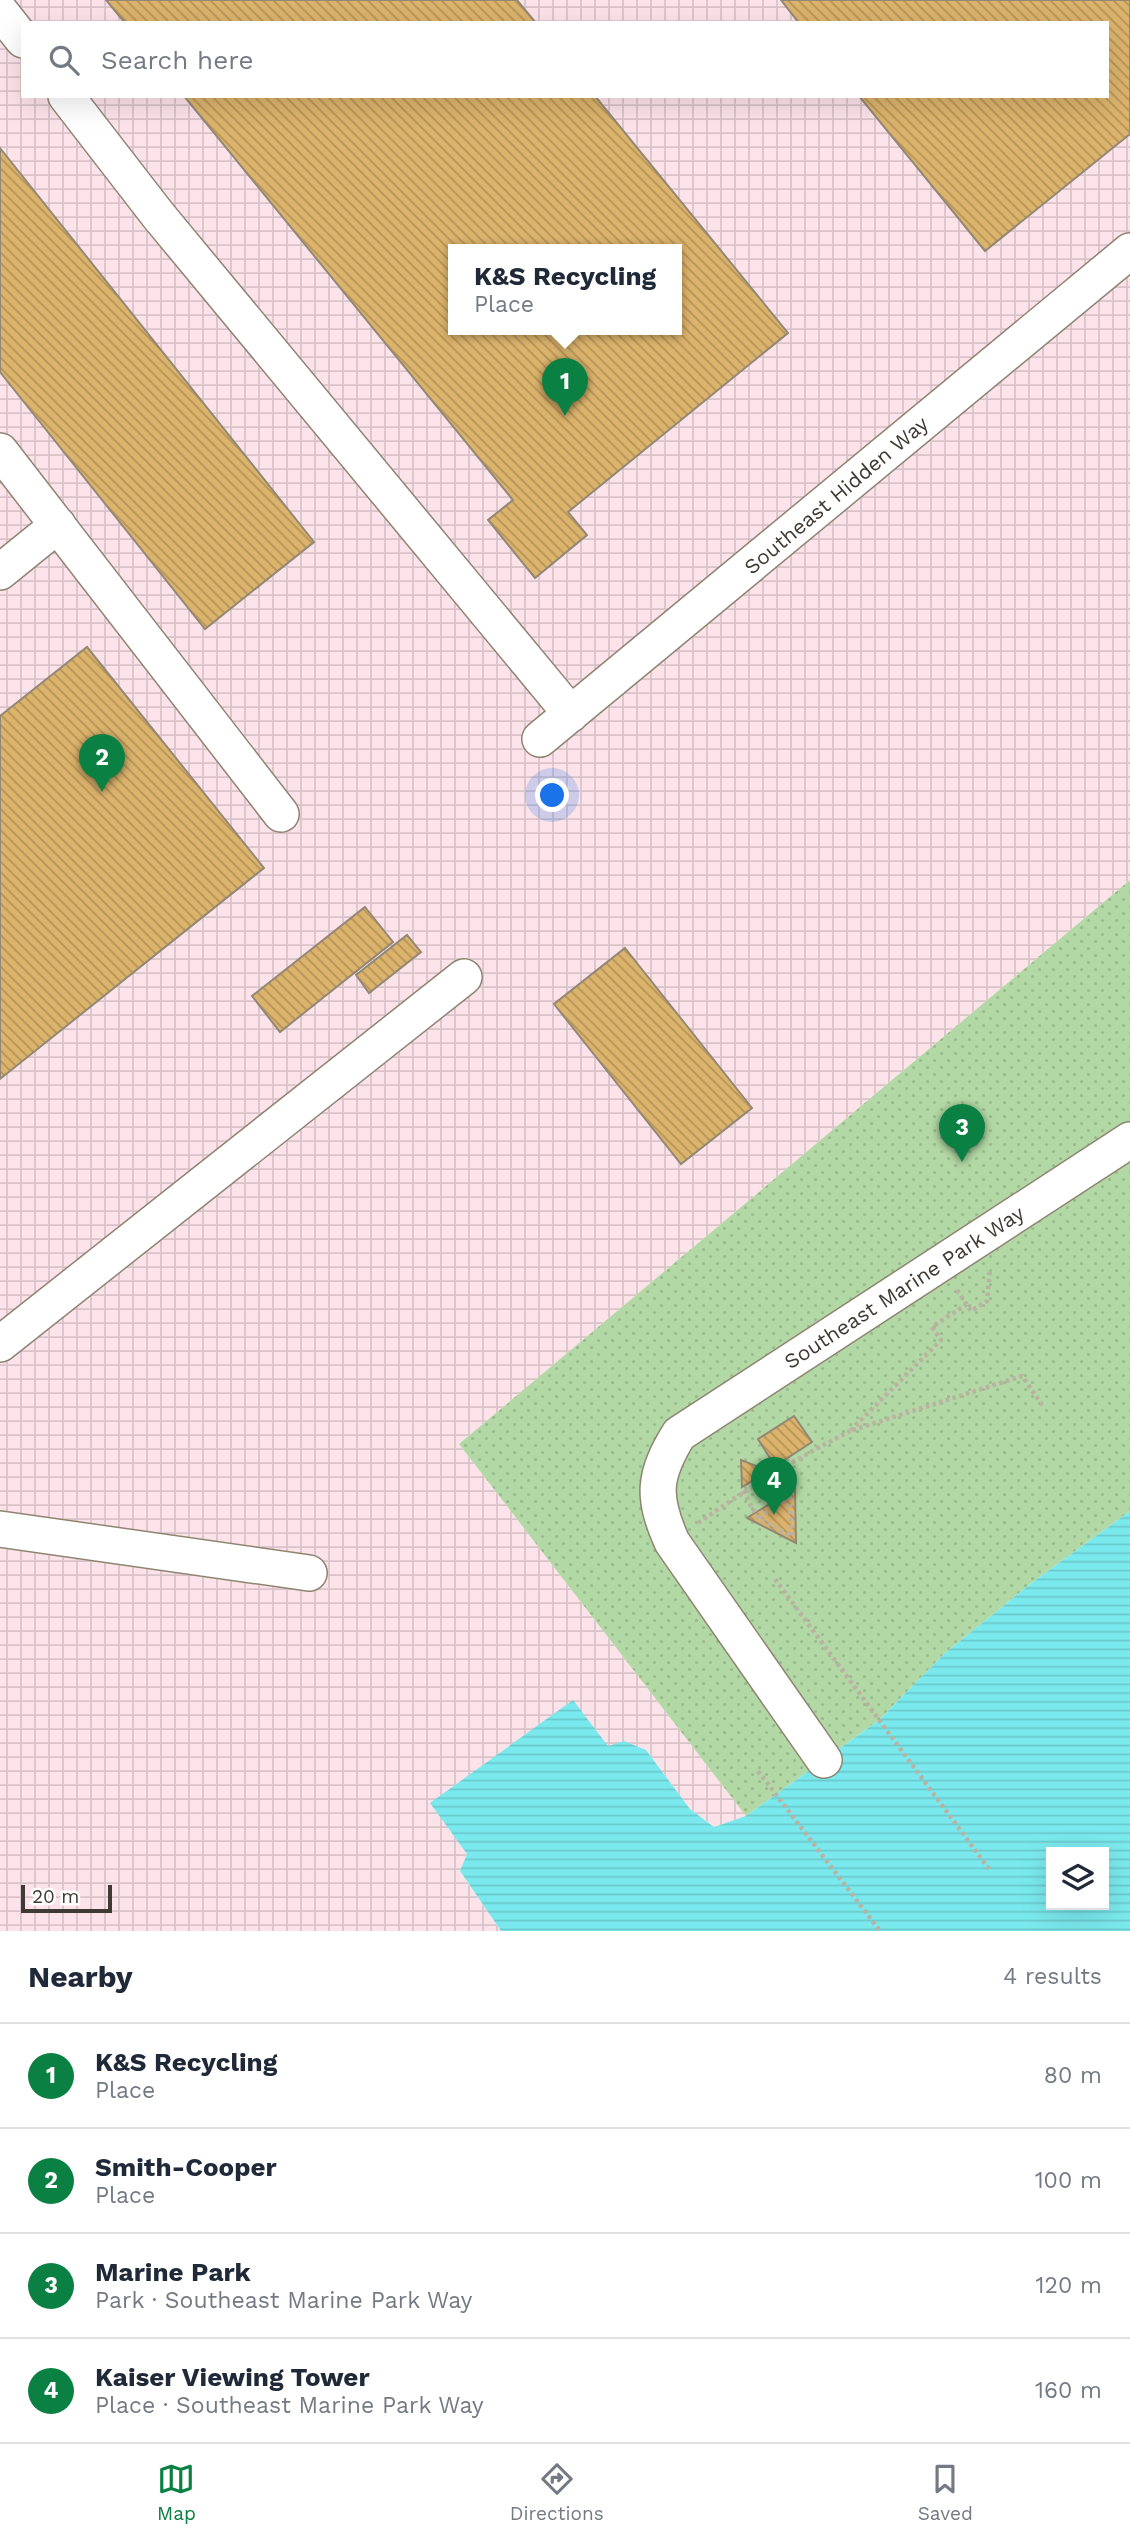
<!DOCTYPE html>
<meta charset="utf-8">
<style>
:root{--surface:#fff;--page:#f6f6f7;--text:#1f2937;--muted:#747a83;--line:#e0e1e3;--accent:#0b8043}
body{margin:0;font-family:"Work Sans",sans-serif;background:var(--page);color:var(--text)}
.controls{position:absolute;right:21px;bottom:21px;display:grid;overflow:hidden;border-radius:0px;box-shadow:0 7px 28px #0002}
.controls button{width:63px;height:63px;display:grid;place-items:center;padding:0;border:0;border-bottom:2px solid var(--line);background:var(--surface);color:var(--text);font:35px sans-serif}
.scale{position:absolute;left:21px;bottom:18px;width:91px;box-sizing:border-box;padding-left:7px;border:4px solid #3f3a33;border-top:0;font-size:19px;line-height:24px;white-space:nowrap;color:#3f3a33;-webkit-text-stroke:5px #fff;paint-order:stroke}
.you{position:absolute;left:553px;top:796px;width:24px;height:24px;margin:-18px;border:5px solid #fff;border-radius:50%;background:#1a73e8;box-shadow:0 0 0 10px #1a73e833}
.badge{display:grid;place-items:center;width:46px;height:46px;border-radius:50%;background:var(--accent);color:#fff;font-size:23px;font-weight:700}
.pin{position:absolute;translate:-50% -58px;filter:drop-shadow(0 2px 4px #0008)}
.pin::after{content:'';position:absolute;top:37px;width:24px;height:21px;background:inherit;clip-path:polygon(0 0,100% 0,50% 100%)}
.popup{position:absolute;left:448px;top:244px;width:234px;height:91px;box-sizing:border-box;display:grid;place-content:center;border-radius:0px;background:var(--surface);filter:drop-shadow(0 2px 5px #0005);font-size:23px;white-space:nowrap;color:var(--muted)}
.popup b{font-size:26px;color:var(--text)}
.popup::after{content:'';position:absolute;left:50%;top:100%;margin-left:-14px;border:14px solid transparent;border-top-color:var(--surface)}
.list{margin:0;padding:0;list-style:none}
h2{display:flex;justify-content:space-between;align-items:center;height:91px;margin:0;padding:0 28px;font-size:30px}
h2 small{font-size:23px;font-weight:400;color:var(--muted)}
.list li{display:grid;grid-template-columns:46px 1fr auto;gap:21px;align-items:center;box-sizing:border-box;height:105px;padding:0 28px;border-top:2px solid var(--line)}
.list b{display:block;font-size:26px;white-space:nowrap}
.list p{margin:0;font-size:23px;white-space:nowrap;color:var(--muted)}
.list em{font-size:23px;font-style:normal;color:var(--muted)}
.icon{flex:none;width:38px;height:38px;fill:none;stroke:currentColor;stroke-width:2;stroke-linecap:round;stroke-linejoin:round}
.map{position:relative;flex:none;width:1130px;height:1931px;overflow:hidden}
.search{position:absolute;background:var(--surface);box-shadow:0 7px 28px #0002;left:21px;right:21px;top:21px;height:77px;display:flex;align-items:center;gap:18px;box-sizing:border-box;padding:0 24px;border-radius:0px;color:var(--muted);font-size:26px}
.sheet{height:511px;background:var(--surface)}
nav{display:flex;justify-content:space-around;align-items:center;box-sizing:border-box;height:98px;border-top:2px solid var(--line);background:var(--surface);font-size:19px;color:var(--muted)}
nav a{display:grid;justify-items:center;gap:4px}
nav .on{color:var(--accent)}
.map>svg:first-child{display:block}
.industrial{fill:url(#industrial-grid);fill-rule:evenodd}
.park{fill:url(#park-dots)}
.water{fill:url(#water-rules);fill-rule:evenodd}
.building{fill:url(#building-back-hatch);stroke:#938876;stroke-width:2;fill-rule:evenodd}
.lines{fill:none;stroke-linecap:round;stroke-linejoin:round}
.minor-casing{stroke:#8f8472;stroke-width:38}
.path{stroke:#bab1a1;stroke-width:4.5;stroke-dasharray:3.5 3.5;stroke-linecap:butt}
.minor{stroke:#fff;stroke-width:35}
.labels{text-anchor:middle;dominant-baseline:central;stroke-width:7;stroke-linejoin:round;paint-order:stroke}
.street-label{font-size:21px;fill:#3f3a33;stroke:#fff}
</style>
<div class="map">
<svg width="1130" height="1931" viewBox="0 0 1130 1931">
<defs>
<pattern id="industrial-grid" width="8" height="8" patternUnits="userSpaceOnUse" patternTransform="scale(1.75)"><rect width="8" height="8" fill="#fce2e9"/><path d="M0 4h8M4 0v8" fill="none" stroke="#d9c3c8"/></pattern>
<pattern id="park-dots" width="8" height="8" patternUnits="userSpaceOnUse" patternTransform="scale(1.75)"><rect width="8" height="8" fill="#b2d9a5"/><path d="M2 2h.1M6 6h.1" fill="none" stroke="#9abb8e" stroke-width="1.8" stroke-linecap="round"/></pattern>
<pattern id="water-rules" width="6" height="5" patternUnits="userSpaceOnUse" patternTransform="scale(1.75)"><rect width="6" height="5" fill="#7ae9ed"/><path d="M0 2.5h6" fill="none" stroke="#6bc9cc"/></pattern>
<pattern id="building-back-hatch" width="6" height="6" patternUnits="userSpaceOnUse" patternTransform="scale(1.75)"><rect width="6" height="6" fill="#dcb36b"/><path d="M-1 5l2 2M0 0l6 6M5-1l2 2" fill="none" stroke="#b49359"/></pattern>
</defs>
<rect width="100%" height="100%" fill="#fef2de"/>
<path class="industrial" d="M0,0H1130V880L459,1444L746,1816L715,1827L690,1809L646,1750L467,1854L460,1872L501,1931H0ZM23,23H1107V96H23ZM453,250H677V330H453Z"/>
<path class="park" d="M1130,880V1511L1030,1584L944,1654L879,1720L746,1816L459,1444Z"/>
<path class="water" d="M1130,1511V1931H501L460,1871L467,1854L430,1803L573,1700L608,1746L624,1741L646,1750L690,1809L714,1827L746,1816L879,1720L944,1654L1030,1584ZM1051,1852H1104V1905H1051Z"/>
<path class="building" d="M106,0H517L536,23H125Z
M781,0H1130V134L985,251L859,96H1107V23H799Z
M184,96H595L788,333L568,512L587,535L535,578L488,520L513,500ZM453,250H677V330H453Z
M0,148L314,542L205,629L0,372Z
M87,647L264,868L0,1079V716Z
M365,907L393,942L280,1032L252,996Z
M407,935L421,952L369,993L356,975Z
M625,948L752,1108L681,1164L554,1004Z
M794,1416L812,1442L775,1466L758,1439Z
M741,1460L769,1471L742,1487Z
M795,1488L796,1543L747,1518Z"/>
<g class="lines">
<g class="minor-casing">
<path id="minor" d="M0,11L23,40
M66,96L158,215L571,714
M0,451L281,814
M0,572L58,525
M540,739L1130,251
M0,1344L464,977
M0,1529L309,1573
M824,1760L672,1542C652,1497 653,1476 679,1434L1130,1140"/>
</g>
<path class="path" d="M957,1290L971,1311L987,1301L990,1270
M967,1304L932,1327L941,1340L850,1431L1022,1376L1044,1408
M743,1491L758,1518L792,1536L789,1498L758,1518
M698,1523C747,1489 797,1458 850,1431
M775,1579L989,1869
M758,1771L880,1931"/>
<use href="#minor" class="minor"/>
</g>
<g class="labels">
<g class="street-label">
<text transform="translate(836 495) rotate(-40)">Southeast Hidden Way</text>
<text transform="translate(904 1287) rotate(-33)">Southeast Marine Park Way</text>
</g>
</g>
</svg>
<div class="controls">
<button><svg class="icon" aria-label="layers" viewBox="0 0 24 24"><path d="M12 4l9 5-9 5-9-5zM3 14l9 5 9-5"/></svg></button>
</div>
<div class="scale">20 m</div>
<div class="you"></div>
<div class="pin badge" style="left:565px;top:416px">1</div>
<div class="popup"><b>K&amp;S Recycling</b>Place</div>
<div class="pin badge" style="left:102px;top:792px">2</div>
<div class="pin badge" style="left:962px;top:1162px">3</div>
<div class="pin badge" style="left:774px;top:1515px">4</div>
<div class="search"><svg class="icon" aria-label="search" viewBox="0 0 24 24"><circle cx="10" cy="10" r="6"/><path d="M15 15l6 6"/></svg>Search here</div>
</div>
<section class="sheet">
<h2>Nearby<small>4 results</small></h2>
<ul class="list">
<li><span class="badge">1</span><div><b>K&amp;S Recycling</b><p>Place</p></div><em>80 m</em></li>
<li><span class="badge">2</span><div><b>Smith-Cooper</b><p>Place</p></div><em>100 m</em></li>
<li><span class="badge">3</span><div><b>Marine Park</b><p>Park · Southeast Marine Park Way</p></div><em>120 m</em></li>
<li><span class="badge">4</span><div><b>Kaiser Viewing Tower</b><p>Place · Southeast Marine Park Way</p></div><em>160 m</em></li>
</ul>
</section>
<nav>
<a class="on"><svg class="icon" aria-label="map" viewBox="0 0 24 24"><path d="M3 6l6-2 6 2 6-2v14l-6 2-6-2-6 2zM9 4v14M15 6v14"/></svg>Map</a>
<a><svg class="icon" aria-label="directions" viewBox="0 0 24 24"><path d="M12 3l9 9-9 9-9-9zM9 14v-3h6M13 9l2 2-2 2"/></svg>Directions</a>
<a><svg class="icon" aria-label="saved" viewBox="0 0 24 24"><path d="M7 4h10v16l-5-4-5 4z"/></svg>Saved</a>
</nav>
